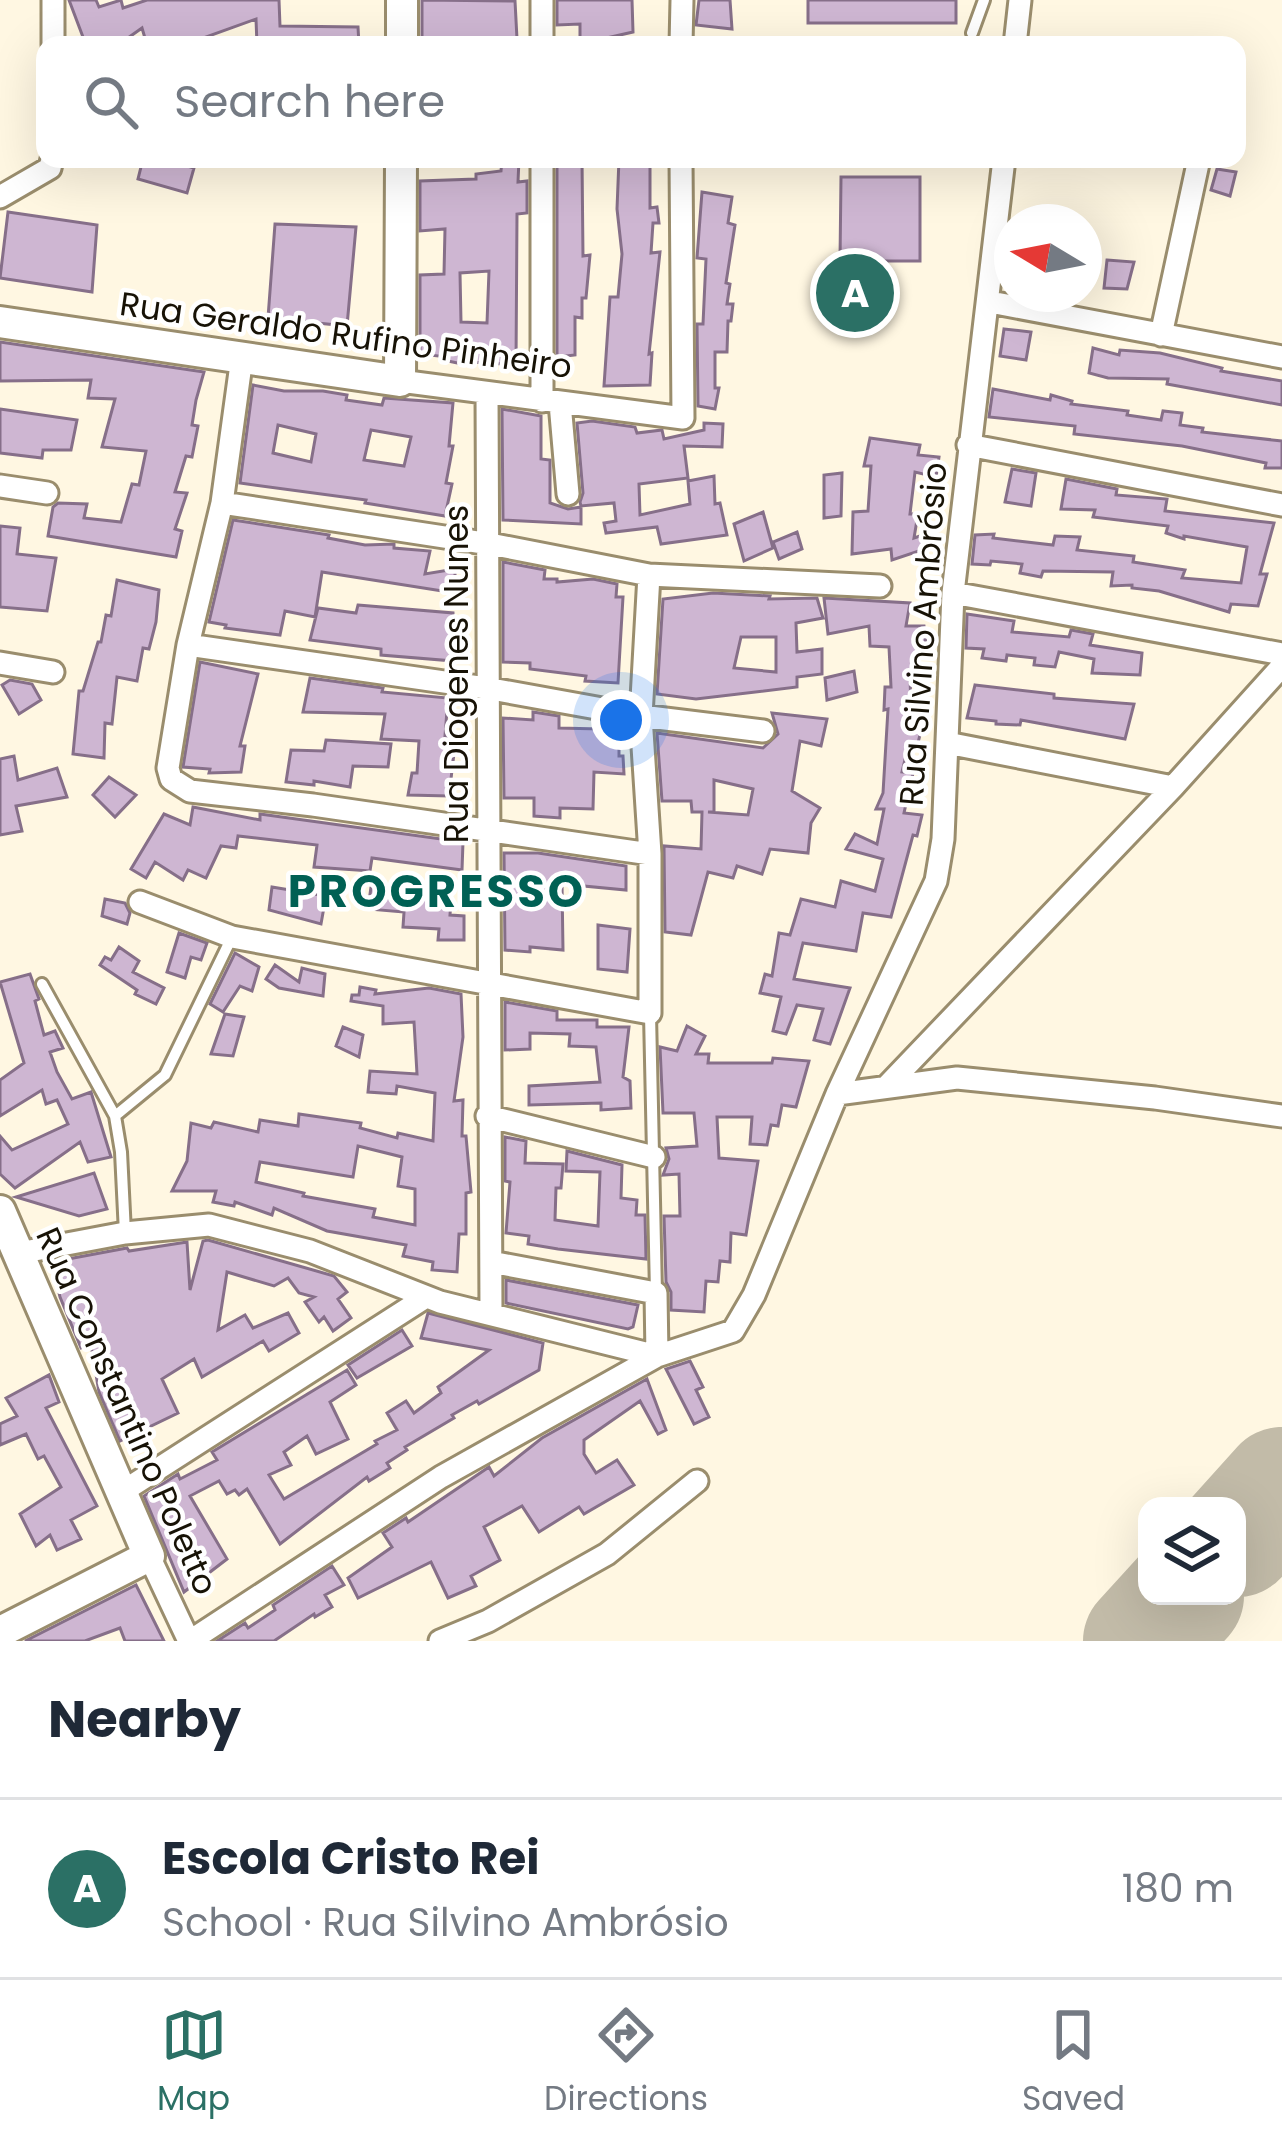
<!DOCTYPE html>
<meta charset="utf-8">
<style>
:root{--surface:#fff;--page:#f6f6f7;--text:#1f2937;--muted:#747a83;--line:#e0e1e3;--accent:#2b7065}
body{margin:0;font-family:Poppins,sans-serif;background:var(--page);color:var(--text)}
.controls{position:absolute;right:36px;bottom:36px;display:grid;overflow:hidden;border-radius:24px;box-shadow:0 12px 48px #0002}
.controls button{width:108px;height:108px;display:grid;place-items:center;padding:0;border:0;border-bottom:3px solid var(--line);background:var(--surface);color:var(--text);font:60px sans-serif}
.compass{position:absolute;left:994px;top:204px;width:108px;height:108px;border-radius:50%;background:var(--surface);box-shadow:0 12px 48px #0002;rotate:280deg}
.you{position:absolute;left:621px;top:720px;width:42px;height:42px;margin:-30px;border:9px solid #fff;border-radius:50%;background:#1a73e8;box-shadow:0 0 0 18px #1a73e833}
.badge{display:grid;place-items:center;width:78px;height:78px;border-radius:50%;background:var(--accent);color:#fff;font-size:39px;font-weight:700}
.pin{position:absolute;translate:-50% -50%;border:6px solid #fff;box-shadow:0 3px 12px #0006}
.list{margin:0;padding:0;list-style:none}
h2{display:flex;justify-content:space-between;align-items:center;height:156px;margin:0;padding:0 48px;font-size:51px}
h2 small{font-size:39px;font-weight:400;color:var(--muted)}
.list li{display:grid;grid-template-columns:78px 1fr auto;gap:36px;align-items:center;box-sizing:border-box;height:180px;padding:0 48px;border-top:3px solid var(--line)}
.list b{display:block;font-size:45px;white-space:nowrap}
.list p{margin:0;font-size:39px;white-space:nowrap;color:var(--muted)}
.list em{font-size:39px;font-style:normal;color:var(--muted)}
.icon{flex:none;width:66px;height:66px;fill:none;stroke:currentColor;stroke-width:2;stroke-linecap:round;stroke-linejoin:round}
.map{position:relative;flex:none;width:1282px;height:1641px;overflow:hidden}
.search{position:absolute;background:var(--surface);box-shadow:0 12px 48px #0002;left:36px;right:36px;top:36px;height:132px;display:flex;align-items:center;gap:30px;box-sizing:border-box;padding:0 42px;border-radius:24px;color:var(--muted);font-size:45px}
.sheet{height:336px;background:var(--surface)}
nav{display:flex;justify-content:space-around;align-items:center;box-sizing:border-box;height:168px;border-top:3px solid var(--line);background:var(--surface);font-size:33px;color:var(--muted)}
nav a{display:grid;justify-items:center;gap:6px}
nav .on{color:var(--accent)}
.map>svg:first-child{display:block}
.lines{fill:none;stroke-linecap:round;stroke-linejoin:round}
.runway{stroke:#c2bba8;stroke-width:120}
.building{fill:#ceb6d2;stroke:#866f89;stroke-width:3;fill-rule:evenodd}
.lane-casing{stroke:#9a8d6d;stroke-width:16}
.street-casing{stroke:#9a8d6d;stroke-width:27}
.secondary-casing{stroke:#9a8d6d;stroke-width:36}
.lane{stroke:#fff;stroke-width:10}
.street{stroke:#fff;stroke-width:21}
.secondary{stroke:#fff;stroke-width:30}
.labels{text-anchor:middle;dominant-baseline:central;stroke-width:9;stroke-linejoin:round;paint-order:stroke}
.street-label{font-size:33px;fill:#171206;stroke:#fff}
.district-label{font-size:45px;font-weight:bold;letter-spacing:3px;fill:#006054;stroke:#fff}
</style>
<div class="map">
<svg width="1282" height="1641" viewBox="0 0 1282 1641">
<rect width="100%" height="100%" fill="#fff7e2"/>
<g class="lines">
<path class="runway" d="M1237,1537L1282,1487
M1143,1641L1184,1596"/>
</g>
<path class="building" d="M69,0H96L99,7L121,0L123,8L147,0H279L280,26L358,27L359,45H257L256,19L184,45H147L142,28L118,45H86Z
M422,0L515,1L517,39L422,41Z
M557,0H632L633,32L580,44V24L557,25Z
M699,0H730L732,29L696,25Z
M808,0H956V23H808Z
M143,159H164L194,168L187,193L138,179Z
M502,159H519L518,182L527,181V213L517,214L516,365L471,362V366L448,361V357L420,354V275L444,274L445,229L420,231V181L476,179V174L501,171ZM489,271L487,323L461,322L460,273Z
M557,159H582L583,256L590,255L586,298H582V318L575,317V355L557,357Z
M619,159H650V208L657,207L659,223H653L651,253L660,252L649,354L652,353L650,385L604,386L610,297H618L622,254L617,209Z
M1217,169L1236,172L1230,196L1211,190Z
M841,177H920V261H840Z
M702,192L732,197L728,223L735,225L726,283L730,284L727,304H733L731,321H728L727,352H715V388H719L715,409L698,406L697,324H703L706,259L697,258Z
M8,212L97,225L92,292L0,278Z
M275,224L356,227L347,326L268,318Z
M1107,260L1134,262L1127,289L1104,288Z
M1004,329L1031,332L1026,360L1000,356Z
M0,342L204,372L196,400L192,425L198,426L192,457L186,456L175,492L187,493L175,529L182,531L176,557L48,536L53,507L58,503L87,504L84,518L121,522L132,484L139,485L146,451L102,447L115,399L88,398L91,380L0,381Z
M1093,348L1119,355L1120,350L1160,353L1222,368L1221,371L1282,381V405L1167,384L1168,379L1108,378L1089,373Z
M253,385L284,391H323L347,395L346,400L382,405L384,398L453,403L449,446H453L446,483L452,484L445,516L365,503L366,500L240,483ZM278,425L316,434L311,462L273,453ZM371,430L411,437L404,466L364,460Z
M993,389L1050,400L1051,395L1072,401L1071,404L1128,411L1127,415L1161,420L1163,411L1182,413L1180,425L1203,428L1202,432L1282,441V468H1265L1266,463L1182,446L1074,434L1075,426L989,417Z
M0,409L77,420L71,450H43L42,458L0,453Z
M502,409L541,416V459L550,460V503L568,509L581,507V524L503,520Z
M592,421L635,427L637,433L662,430L664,439L704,430V423L723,424L722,447L684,446L688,478L639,484L640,515L690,504L688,481L714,476L715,504L720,503L727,535L661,544L657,527L606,533L604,523L616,521L614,503L581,506L580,502L583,493L577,423Z
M870,438L920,445L918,455L939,457L936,477L915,472L910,514H918L914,538L923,535L925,549L892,560L891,549L852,554L853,512L868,511L871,466H864Z
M1012,469L1036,473L1031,506L1005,502Z
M842,473L841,516L824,518V475Z
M1066,479L1117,489L1116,495L1167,499L1165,511L1274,523L1260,574H1267L1258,606L1231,604L1229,612L1159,591L1132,588V585L1111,586L1113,572L1043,571L1041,577L1020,573L1022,564L991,561L990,565L972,564L975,535L994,534L993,538L1053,545L1055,536L1080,537L1077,550L1134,556L1133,562L1185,570L1182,578L1241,583L1247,547L1184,536V539L1166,533L1168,526L1093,517L1095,510L1061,509Z
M763,512L773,548L744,561L734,524Z
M233,520L329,535L328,538L365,545L394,544V548L430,551L425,574L455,569V593L322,572L315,617L285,611L280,635L225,628L226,625L209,622Z
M0,526L20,528L17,554L56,558L47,611L0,607Z
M797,532L802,549L779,559L773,542Z
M503,562L545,570L544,579H557V582L593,579L617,584L616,597H623L618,683L585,681L586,676L530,669V663L503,662Z
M117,580L159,590L156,622L149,649L143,648L137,681L117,677L112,724L105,723L104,758L73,754L79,691H83L98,642H101L106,615L111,616Z
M713,593L770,596L769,599L817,598L823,618L796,623L797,652L822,649V674L797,677V687L696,699L657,694L663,599ZM741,637H776V672L734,668Z
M824,598L910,603L906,626H924L926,646L918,645L917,675H910L911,712H923L922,726L918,743H909L902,772L913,773L904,813L922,815L917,836L913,835L891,917L863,913L856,951L803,943L794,979L850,988L830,1044L814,1040L823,1009L797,1005L786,1034L773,1031L781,997L760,993L765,974L772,976L779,933L790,935L801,899L835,907L841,881L875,891L883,859L846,849L855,834L877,844L884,809H876L883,793L888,709L884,710L885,687H891L889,647L870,646L869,626L828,634Z
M358,605L453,613L454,661L381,655V649L310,640L318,608L356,613Z
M967,614L1014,621L1012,632L1069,637L1071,630L1093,634L1090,645L1142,653L1140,675L1092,673L1094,659L1059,652L1055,667L1034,665L1035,658L1007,655L1006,661L982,658L984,649L966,648Z
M200,662L258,674L240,746H245L241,772L209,773L210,769L183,767Z
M854,671L857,692L827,700L825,678Z
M310,678L383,688L382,692L448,698L445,736H456L449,796L408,795L412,773H417L419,741L381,739L385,714L303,712Z
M10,680L32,684L41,700L19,714L2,685Z
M975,685L1054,694V698L1134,704L1125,739L1021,720L1020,725L996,724V721L967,718Z
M533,712L559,716V728L600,729V724L619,727V756H623L624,774L594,772L593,809L560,808V818L534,816V798H504L503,718L533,720Z
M772,713L827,719L821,746L800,741L792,791L820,808L811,823L808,853L770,849L762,874L737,866L733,878L708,872L691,935L665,932L664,846L701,849L702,812H692L691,801H662L657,733L763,748L778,734ZM714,780L753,789L748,815L708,812H714Z
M326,740L391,744L388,767L353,766L350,787L314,781V785L286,782L291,750L324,751Z
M14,756L18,780L57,768L67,797L16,806L22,831L0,835V759Z
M109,777L136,795L115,817L93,795Z
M193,807L260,820V814L463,842L462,870L372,858L370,871L314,867L317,845L238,836L236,848L221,846L206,878L188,870L183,880L155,862L146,878L131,869L164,814L190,825Z
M504,853H538L626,866V890L562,884L563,950L530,947V952L505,950Z
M452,886L450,915L464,916V940H438L439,929L403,927L404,912L368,909L371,887Z
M272,887L326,896L321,924L269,910Z
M105,899L125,903L130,913L127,924L102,916Z
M598,925L630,929L627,972L598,969Z
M179,933L207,943L201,960L191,957L185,978L167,972Z
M119,947L139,961L133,972L164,988L156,1004L135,994L137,990L100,965L105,957L111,960Z
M235,953L259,967L252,991L240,986L223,1012L210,1004Z
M275,965L299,982L302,968L325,974L323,996L279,988L266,979Z
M30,974L39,999L35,1001L44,1035L55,1031L63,1048L50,1052L57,1072L72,1099L91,1092L111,1157L88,1162L80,1142L15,1188L0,1174V1136L12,1150L68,1124L57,1100L46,1104L42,1090L0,1116V1080L24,1063L0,982Z
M360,987L376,990L375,994L429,988L461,994L463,1037L454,1101L463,1100L462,1136H466L471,1192L466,1193V1234H459L457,1272L432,1270L433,1262L403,1256L406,1245L327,1231L274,1208L272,1215L235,1202L234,1206L213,1202L216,1191H172L187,1161L191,1123L211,1128L214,1122L258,1132L260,1120L298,1126L299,1114L361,1123L360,1128L397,1138L398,1133L433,1141L435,1093L397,1086L396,1094L368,1092L370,1071L417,1074L414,1022L383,1024V1006L351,1001L352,995H359ZM358,1146L402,1157L398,1186L415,1189V1225L373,1217L375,1209L303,1196L304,1193L256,1182L260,1162L353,1177Z
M505,1002L557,1011V1020H597V1027H629L623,1077L630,1081L631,1108L601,1110V1103L529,1105V1086L600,1082L596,1047L569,1046L570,1034L530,1033V1049L505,1050Z
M225,1014L244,1017L233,1056L211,1054Z
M687,1026L705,1036L696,1054H709L708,1063H772L773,1058L809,1061L796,1107L782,1105L778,1126L771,1125L767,1145L750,1144L752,1117H717L719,1158L758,1161L746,1235L731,1233L730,1262L720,1261L718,1282L706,1281L704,1312L671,1310V1292L666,1282L664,1216H680L679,1174L663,1175L669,1159L666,1148L697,1146L694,1113H663L660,1047L677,1051Z
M343,1027L363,1035L359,1057L336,1046Z
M505,1137L526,1141L525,1163L563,1164L561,1188H556L555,1220L598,1226L600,1172L566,1171L567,1151L622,1165L621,1198L637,1200L636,1215H645L646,1259L558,1249L528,1244L529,1236L506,1233L510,1182L505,1181Z
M94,1173L107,1209L79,1216L16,1197Z
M208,1240L334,1276L347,1292L338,1299L351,1318L333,1331L324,1317L319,1322L305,1302L314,1297L299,1293L288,1278L274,1286L227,1272L218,1330L245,1315L253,1328L288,1313L299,1333L269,1351L263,1341L202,1377L194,1359L162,1379L178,1413L120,1441L99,1392L91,1345L81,1348L60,1297L52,1262L127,1248L129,1251L187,1242L190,1290L203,1241Z
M506,1280L638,1305L633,1327L628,1329L506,1303Z
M428,1313L543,1343L539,1370L479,1404L477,1401L452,1415L454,1418L405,1447L407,1450L387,1463L390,1468L369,1481L367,1477L280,1544L247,1489L239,1495L235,1490L227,1494L219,1481L190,1496L227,1559L184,1592L144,1496L178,1474L180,1479L217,1460L212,1452L347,1370L356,1385L330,1402L348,1439L316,1454L307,1436L284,1452L291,1465L269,1475L284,1499L377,1444L375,1441L397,1430L387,1413L406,1401L414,1413L441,1393L438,1387L489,1350L421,1338Z
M402,1330L412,1346L357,1378L348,1365Z
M690,1361L703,1387L696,1390L709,1417L694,1424L666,1369Z
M49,1375L59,1402L46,1408L97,1506L71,1520L81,1539L57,1550L50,1535L36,1546L20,1514L61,1487L44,1456L38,1459L26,1434L0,1445V1424L17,1416L6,1398Z
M647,1379L666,1430L658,1434L640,1401L584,1440V1454L596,1473L617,1460L634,1485L584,1514L579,1507L539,1532L522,1506L484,1527L500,1560L471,1576L476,1586L448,1598L431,1562L358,1598L348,1578L392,1547L383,1533L406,1518L408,1522L489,1467L494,1476L542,1438Z
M332,1566L344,1585L325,1595L332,1607L315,1617L314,1614L274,1641H217L245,1623L248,1628L275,1610L273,1605Z
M136,1585L164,1641H125L120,1628L85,1641H25Z"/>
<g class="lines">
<g class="lane-casing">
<path id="lane" d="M972,33L984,0
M42,984L115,1116L121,1152L125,1233
M650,1014L656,1293
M115,1116L165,1075L232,937"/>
</g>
<g class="street-casing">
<path id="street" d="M53,0V45
M542,0V45
M681,45L682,0
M1015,45L1020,0
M542,159V401
M0,197L50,168L52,159
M990,302L1282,357
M1161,335L1199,159
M242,357L222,503L188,645L168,768L171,779L190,791L313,805L650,854
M400,381L683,418L681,159
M487,394L491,1313
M560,403L568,494
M968,445L1282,505
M0,486L47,493
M222,503L490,544L649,575L880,586
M953,593L1282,654
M188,645L486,688L641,716L763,731
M0,663L53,672
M947,743L1173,787
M140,902L232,937L650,1013V854L641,716L649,575
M888,1085L1173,787L1282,666
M837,1094L957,1078L1155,1098L1282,1116
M487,1116L654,1157
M19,1253L125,1233L209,1225L310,1251L440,1302L657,1356
M491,1262L656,1293L657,1356
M122,1492L426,1297
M149,1556L189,1641
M190,1641L441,1477L657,1356L733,1331L754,1295L837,1094L936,881L943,839L953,593L1004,159
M440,1641L488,1621L607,1554L697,1481"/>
</g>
<g class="secondary-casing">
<path id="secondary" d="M402,45V0
M0,322L400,381L401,159
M0,1211L149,1556L0,1632"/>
</g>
<use href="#lane" class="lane"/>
<use href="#street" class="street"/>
<use href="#secondary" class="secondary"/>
</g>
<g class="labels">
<g class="street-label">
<text transform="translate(346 335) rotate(8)">Rua Geraldo Rufino Pinheiro</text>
<text transform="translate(923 634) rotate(-86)">Rua Silvino Ambrósio</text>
<text transform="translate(456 674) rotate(-90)">Rua Diogenes Nunes</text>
<text transform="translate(127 1411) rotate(66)">Rua Constantino Poletto</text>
</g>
<g class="district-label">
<text x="437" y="891">PROGRESSO</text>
</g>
</g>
</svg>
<div class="controls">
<button><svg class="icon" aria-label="layers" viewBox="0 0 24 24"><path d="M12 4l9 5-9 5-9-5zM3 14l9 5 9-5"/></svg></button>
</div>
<svg class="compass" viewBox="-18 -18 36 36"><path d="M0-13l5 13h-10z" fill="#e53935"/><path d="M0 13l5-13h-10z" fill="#747a83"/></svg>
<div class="you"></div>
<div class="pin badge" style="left:855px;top:293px">A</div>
<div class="search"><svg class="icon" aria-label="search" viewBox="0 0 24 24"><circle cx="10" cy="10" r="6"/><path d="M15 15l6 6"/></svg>Search here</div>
</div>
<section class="sheet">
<h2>Nearby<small></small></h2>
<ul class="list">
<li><span class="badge">A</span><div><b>Escola Cristo Rei</b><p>School · Rua Silvino Ambrósio</p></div><em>180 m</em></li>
</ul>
</section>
<nav>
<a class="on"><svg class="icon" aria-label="map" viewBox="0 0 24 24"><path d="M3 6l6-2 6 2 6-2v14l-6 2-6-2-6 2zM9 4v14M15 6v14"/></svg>Map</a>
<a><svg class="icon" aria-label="directions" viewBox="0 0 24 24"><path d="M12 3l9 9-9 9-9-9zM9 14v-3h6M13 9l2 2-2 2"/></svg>Directions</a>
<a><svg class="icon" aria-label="saved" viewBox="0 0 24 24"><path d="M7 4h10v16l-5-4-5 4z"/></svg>Saved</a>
</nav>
